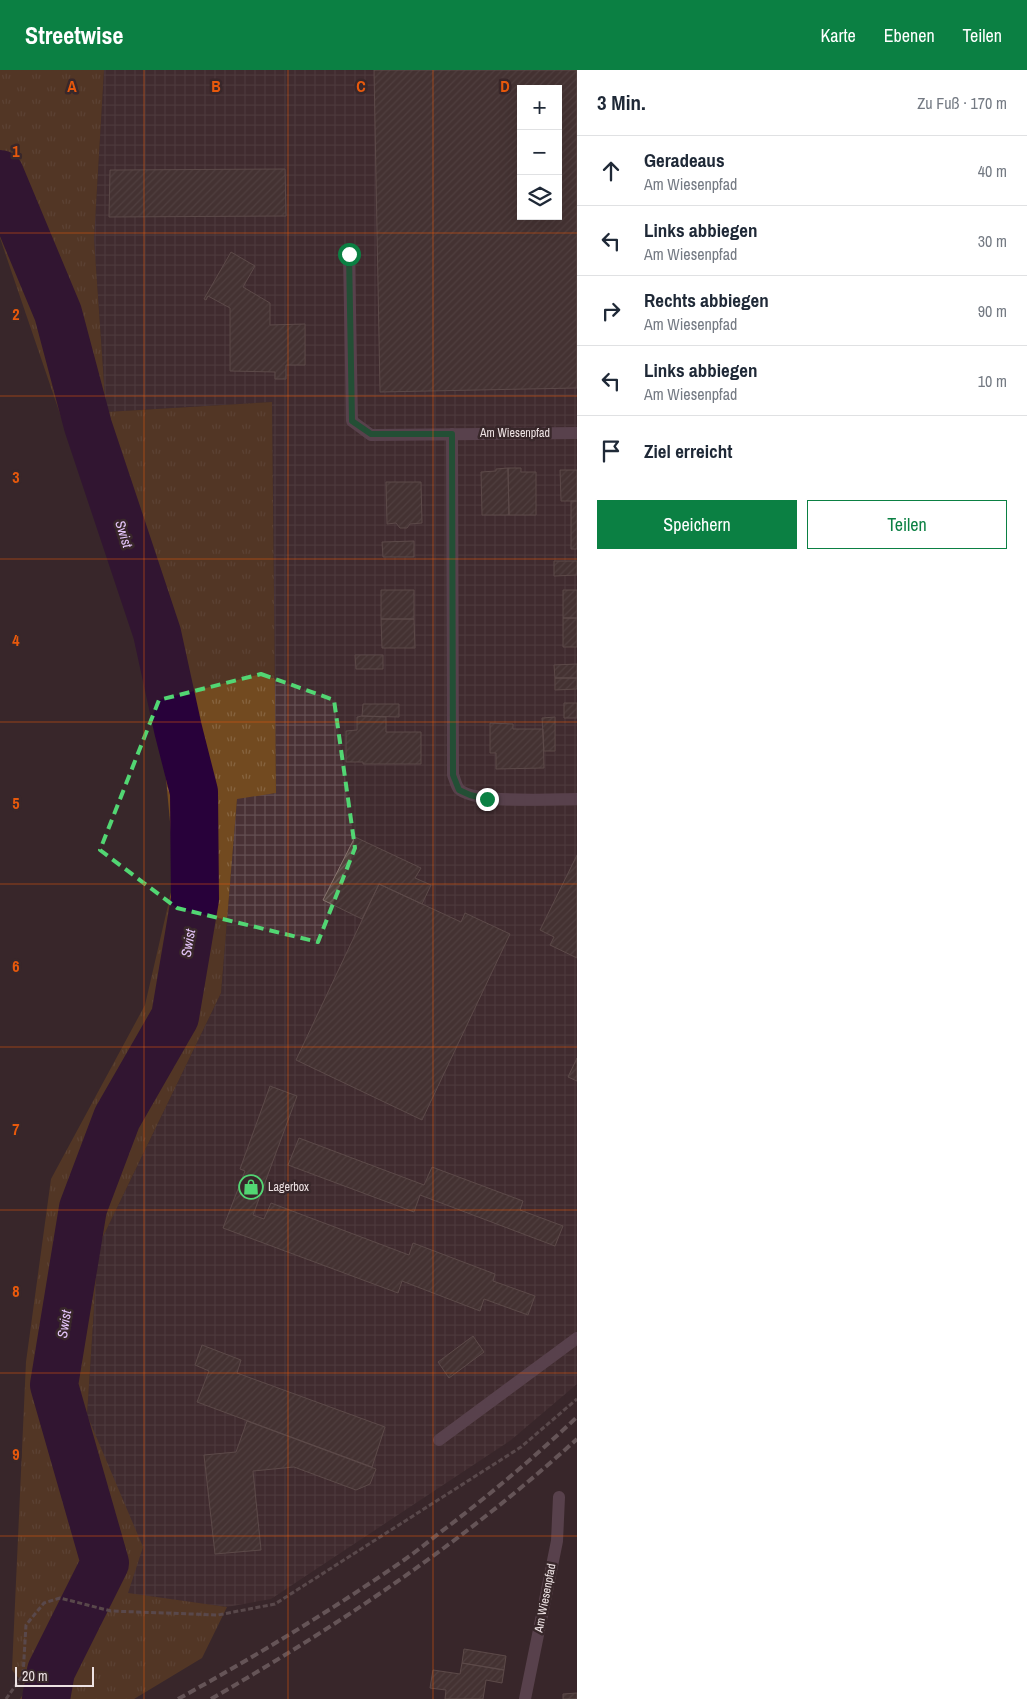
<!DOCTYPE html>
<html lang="de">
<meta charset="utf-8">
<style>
:root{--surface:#fff;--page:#f6f6f7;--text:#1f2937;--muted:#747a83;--line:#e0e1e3;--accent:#0b8043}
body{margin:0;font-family:"Archivo Narrow",sans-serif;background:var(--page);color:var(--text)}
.controls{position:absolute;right:15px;top:15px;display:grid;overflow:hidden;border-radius:0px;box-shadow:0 5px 20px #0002}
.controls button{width:45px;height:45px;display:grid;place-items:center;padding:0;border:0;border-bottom:1px solid var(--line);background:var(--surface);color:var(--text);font:25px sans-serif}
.scale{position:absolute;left:15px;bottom:12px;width:79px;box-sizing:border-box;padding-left:5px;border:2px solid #ede2e3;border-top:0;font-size:14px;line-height:18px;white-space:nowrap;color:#ede2e3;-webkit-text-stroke:4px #38272a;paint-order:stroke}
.stop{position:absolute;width:15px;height:15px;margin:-11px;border:4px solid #0b8043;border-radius:50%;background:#fff}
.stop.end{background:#0b8043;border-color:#fff;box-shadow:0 1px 5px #0008}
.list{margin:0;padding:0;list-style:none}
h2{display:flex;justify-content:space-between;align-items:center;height:65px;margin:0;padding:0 20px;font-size:21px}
h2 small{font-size:16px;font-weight:400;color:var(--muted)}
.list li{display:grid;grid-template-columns:32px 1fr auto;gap:15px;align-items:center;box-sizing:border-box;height:70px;padding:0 20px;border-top:1px solid var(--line)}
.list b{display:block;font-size:19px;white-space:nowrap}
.list p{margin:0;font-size:16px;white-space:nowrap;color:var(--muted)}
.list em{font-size:16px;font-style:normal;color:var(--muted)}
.actions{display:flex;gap:10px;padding:15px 20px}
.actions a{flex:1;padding:11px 0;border:1px solid var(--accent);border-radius:0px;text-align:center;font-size:18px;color:var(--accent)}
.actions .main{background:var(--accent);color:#fff}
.icon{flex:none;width:28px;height:28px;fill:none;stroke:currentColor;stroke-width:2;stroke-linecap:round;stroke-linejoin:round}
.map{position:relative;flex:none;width:577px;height:1629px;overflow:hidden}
header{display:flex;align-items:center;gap:30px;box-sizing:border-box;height:70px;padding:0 25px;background:var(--accent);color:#fff}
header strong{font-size:24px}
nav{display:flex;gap:28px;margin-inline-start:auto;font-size:18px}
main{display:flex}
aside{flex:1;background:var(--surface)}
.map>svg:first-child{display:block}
.industrial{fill:url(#industrial-grid);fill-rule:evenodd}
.grass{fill:url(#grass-tufts)}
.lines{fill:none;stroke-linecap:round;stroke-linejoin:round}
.river{stroke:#28013a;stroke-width:48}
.building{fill:url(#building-hatch);stroke:#87746e;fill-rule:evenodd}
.path{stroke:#807274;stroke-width:3;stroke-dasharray:5 2.5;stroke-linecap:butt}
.minor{stroke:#7f6275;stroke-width:12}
.rail{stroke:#9b8d8f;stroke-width:4;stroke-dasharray:8 4;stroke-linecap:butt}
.route{stroke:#0b8043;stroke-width:6}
.marked{fill:none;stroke:#52d673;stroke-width:4;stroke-dasharray:10 6;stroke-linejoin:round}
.grid{fill:none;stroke:#e8590c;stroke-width:1;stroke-opacity:0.55}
.labels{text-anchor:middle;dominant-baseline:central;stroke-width:5;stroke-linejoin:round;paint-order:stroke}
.street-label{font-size:12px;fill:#ede2e3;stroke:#38272a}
.poi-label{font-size:12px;fill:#ede2e3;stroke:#38272a;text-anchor:start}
.water-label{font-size:14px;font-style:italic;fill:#e5c5fa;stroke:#38272a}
.grid-label{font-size:16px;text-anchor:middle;font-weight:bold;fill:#e8590c;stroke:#38272a;stroke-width:5;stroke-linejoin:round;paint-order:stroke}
</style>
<header>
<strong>Streetwise</strong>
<nav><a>Karte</a><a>Ebenen</a><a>Teilen</a></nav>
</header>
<main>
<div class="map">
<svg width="577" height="1629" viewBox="0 0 577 1629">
<defs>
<pattern id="industrial-grid" width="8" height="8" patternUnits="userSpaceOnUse" patternTransform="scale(1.25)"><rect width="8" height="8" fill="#493135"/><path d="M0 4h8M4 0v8" fill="none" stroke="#644f52"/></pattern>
<pattern id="grass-tufts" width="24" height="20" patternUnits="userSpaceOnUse" patternTransform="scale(1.25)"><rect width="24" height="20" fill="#724a20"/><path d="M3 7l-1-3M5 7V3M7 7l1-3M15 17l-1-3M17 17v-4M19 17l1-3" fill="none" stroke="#866440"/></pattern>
<pattern id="building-hatch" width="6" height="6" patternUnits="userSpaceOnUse" patternTransform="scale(1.25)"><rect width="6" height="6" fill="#53423d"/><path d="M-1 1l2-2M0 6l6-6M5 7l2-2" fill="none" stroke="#6c5d59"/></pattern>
</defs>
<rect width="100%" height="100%" fill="#38272a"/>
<path class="industrial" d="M104,0H577V1314L511,1370L271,1529L227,1537L128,1524L87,1345L98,1177L221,923L237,728L276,723L272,332L106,342L94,169ZM521,19H558V146H521Z"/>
<path class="grass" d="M0,0H104L94,169L106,342L272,332L276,723L237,729L221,923L98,1177L87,1345L143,1477L128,1523L227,1537L202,1588L134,1629H20L27,1618L12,1600L26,1292L51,1109L145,935L175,805L159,634L0,168Z"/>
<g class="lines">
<path class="river" d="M0,104L58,243L88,356L157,563L178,659L194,722L195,829L175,947L117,1048L83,1138L54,1315L105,1493L51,1601L46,1629"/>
</g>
<path class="building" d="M374,0H577V318L380,322ZM521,19H558V146H521Z
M285,99L286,146L109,147L110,100Z
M231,182L255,196L243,217L270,233V255L305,254V295H286V309H275V302L230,301V238L208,226L206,230L204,229Z
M508,398L509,445H482L481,402L496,401V399Z
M508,398H521V402H536V445H509Z
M560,400H577V431H561Z
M386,412H421L422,453L410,454L407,458H400L396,453L387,454Z
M571,431H577V479H571Z
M414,471V487H383L382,472Z
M554,491H577V505L554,506Z
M381,520H414V549H381Z
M563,520H577V548H563Z
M563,548H577V577H563Z
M381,549H414L415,578H382Z
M355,585H383V599H356Z
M577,594V608H555L554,595Z
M555,608H577V619L555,620Z
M564,633H577V648H564Z
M363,634H399V647L362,646Z
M362,646L386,647V662H421V694H363V692H346V661L357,660V647Z
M555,647V681H544L542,648Z
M490,653L513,654V659H543L544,698L496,699V683H490Z
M355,767L421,798L415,808L431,815L422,834L379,814L362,849L323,830Z
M577,785V888L550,875L554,867L540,860Z
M379,814L461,852L465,843L510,864L422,1050L296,990Z
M577,988V1011L568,1007Z
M270,1016L297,1026L253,1145L264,1149L271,1133L409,1185L413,1173L495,1204L493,1211L535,1226L528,1245L484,1229L480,1241L402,1211L398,1223L223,1158L245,1101L240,1099Z
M299,1068L424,1115L432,1097L523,1131L520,1140L563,1156L555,1176L420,1125L414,1142L288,1095Z
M473,1266L484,1282L449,1308L438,1292Z
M202,1275L241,1290L237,1303L385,1357L372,1397L197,1332L209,1301L195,1295Z
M247,1351L376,1399L370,1414L356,1420L294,1397L253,1401L261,1480L215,1484L204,1385L236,1382Z
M464,1579L506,1586L504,1600L462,1593Z
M462,1593L504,1600L502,1613L486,1610L483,1629H445L446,1620L430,1618L433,1600L460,1604Z
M577,1623V1629H563V1624Z"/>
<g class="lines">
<path class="path" d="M6,1629L23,1605L26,1555L44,1533L60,1528L111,1541L218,1545L275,1534L521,1377L577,1329"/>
<path class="minor" d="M349,184L352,351L371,365L577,363
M452,364L453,705C455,709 456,716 459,719C473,734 555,729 577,729
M439,1370L577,1268
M525,1629L557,1471L559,1427"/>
<path class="rail" d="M178,1629C256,1586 332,1540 404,1490C420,1479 435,1466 450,1455C494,1421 537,1385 577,1347
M211,1629C341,1554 466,1470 577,1369"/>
</g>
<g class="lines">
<path class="route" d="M349,184L352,351L371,364H452L453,705L459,720L470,725L487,729"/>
</g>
<path d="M0 0H577V1629H0ZM261,604L334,630L355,778L318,872L177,838L100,780L159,630Z" fill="#38272a" fill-opacity=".55" fill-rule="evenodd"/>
<path class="marked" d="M261,604L334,630L355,778L318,872L177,838L100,780L159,630Z"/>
<path class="grid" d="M144,0V1629M288,0V1629M433,0V1629M0,163H577M0,326H577M0,489H577M0,652H577M0,814H577M0,977H577M0,1140H577M0,1303H577M0,1466H577"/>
<defs>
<g id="shop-ring" transform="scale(1.25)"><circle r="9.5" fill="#38272a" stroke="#52d673" stroke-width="1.5"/><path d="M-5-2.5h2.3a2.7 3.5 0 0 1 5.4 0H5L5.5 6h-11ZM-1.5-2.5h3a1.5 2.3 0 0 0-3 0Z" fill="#52d673"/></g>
</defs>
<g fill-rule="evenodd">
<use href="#shop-ring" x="251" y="1117"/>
</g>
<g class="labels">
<g class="street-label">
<text x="515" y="363">Am Wiesenpfad</text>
<text transform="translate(545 1528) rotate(-79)">Am Wiesenpfad</text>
</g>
<g class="poi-label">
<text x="268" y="1117">Lagerbox</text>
</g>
<g class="water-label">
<text transform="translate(124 464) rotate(72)">Swist</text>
<text transform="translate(188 873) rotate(-80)">Swist</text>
<text transform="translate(64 1254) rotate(-81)">Swist</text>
</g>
</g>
<g class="grid-label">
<text x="72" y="22">A</text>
<text x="216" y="22">B</text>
<text x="361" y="22">C</text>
<text x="505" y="22">D</text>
<text x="16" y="87">1</text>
<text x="16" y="250">2</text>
<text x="16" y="413">3</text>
<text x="16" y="576">4</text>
<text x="16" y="739">5</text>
<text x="16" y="902">6</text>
<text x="16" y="1065">7</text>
<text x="16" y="1227">8</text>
<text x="16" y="1390">9</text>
</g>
</svg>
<div class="controls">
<button>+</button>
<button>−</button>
<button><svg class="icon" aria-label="layers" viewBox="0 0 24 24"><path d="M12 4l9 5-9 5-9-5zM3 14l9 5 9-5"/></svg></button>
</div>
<div class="scale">20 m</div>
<div class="stop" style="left:349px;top:184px"></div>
<div class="stop end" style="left:487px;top:729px"></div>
</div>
<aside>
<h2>3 Min.<small>Zu Fuß · 170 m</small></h2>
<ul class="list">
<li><svg class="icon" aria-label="ahead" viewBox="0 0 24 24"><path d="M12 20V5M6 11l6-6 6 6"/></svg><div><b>Geradeaus</b><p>Am Wiesenpfad</p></div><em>40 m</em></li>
<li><svg class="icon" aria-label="left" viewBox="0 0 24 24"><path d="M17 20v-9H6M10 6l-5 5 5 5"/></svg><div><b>Links abbiegen</b><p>Am Wiesenpfad</p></div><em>30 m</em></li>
<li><svg class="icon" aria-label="right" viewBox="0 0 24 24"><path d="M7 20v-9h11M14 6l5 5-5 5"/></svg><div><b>Rechts abbiegen</b><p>Am Wiesenpfad</p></div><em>90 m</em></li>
<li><svg class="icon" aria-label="left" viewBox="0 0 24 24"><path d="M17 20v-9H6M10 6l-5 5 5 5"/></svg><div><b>Links abbiegen</b><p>Am Wiesenpfad</p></div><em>10 m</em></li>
<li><svg class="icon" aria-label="arrive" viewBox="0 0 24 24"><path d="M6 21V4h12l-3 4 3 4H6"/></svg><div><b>Ziel erreicht</b></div></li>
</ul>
<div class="actions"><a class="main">Speichern</a><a>Teilen</a></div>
</aside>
</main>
